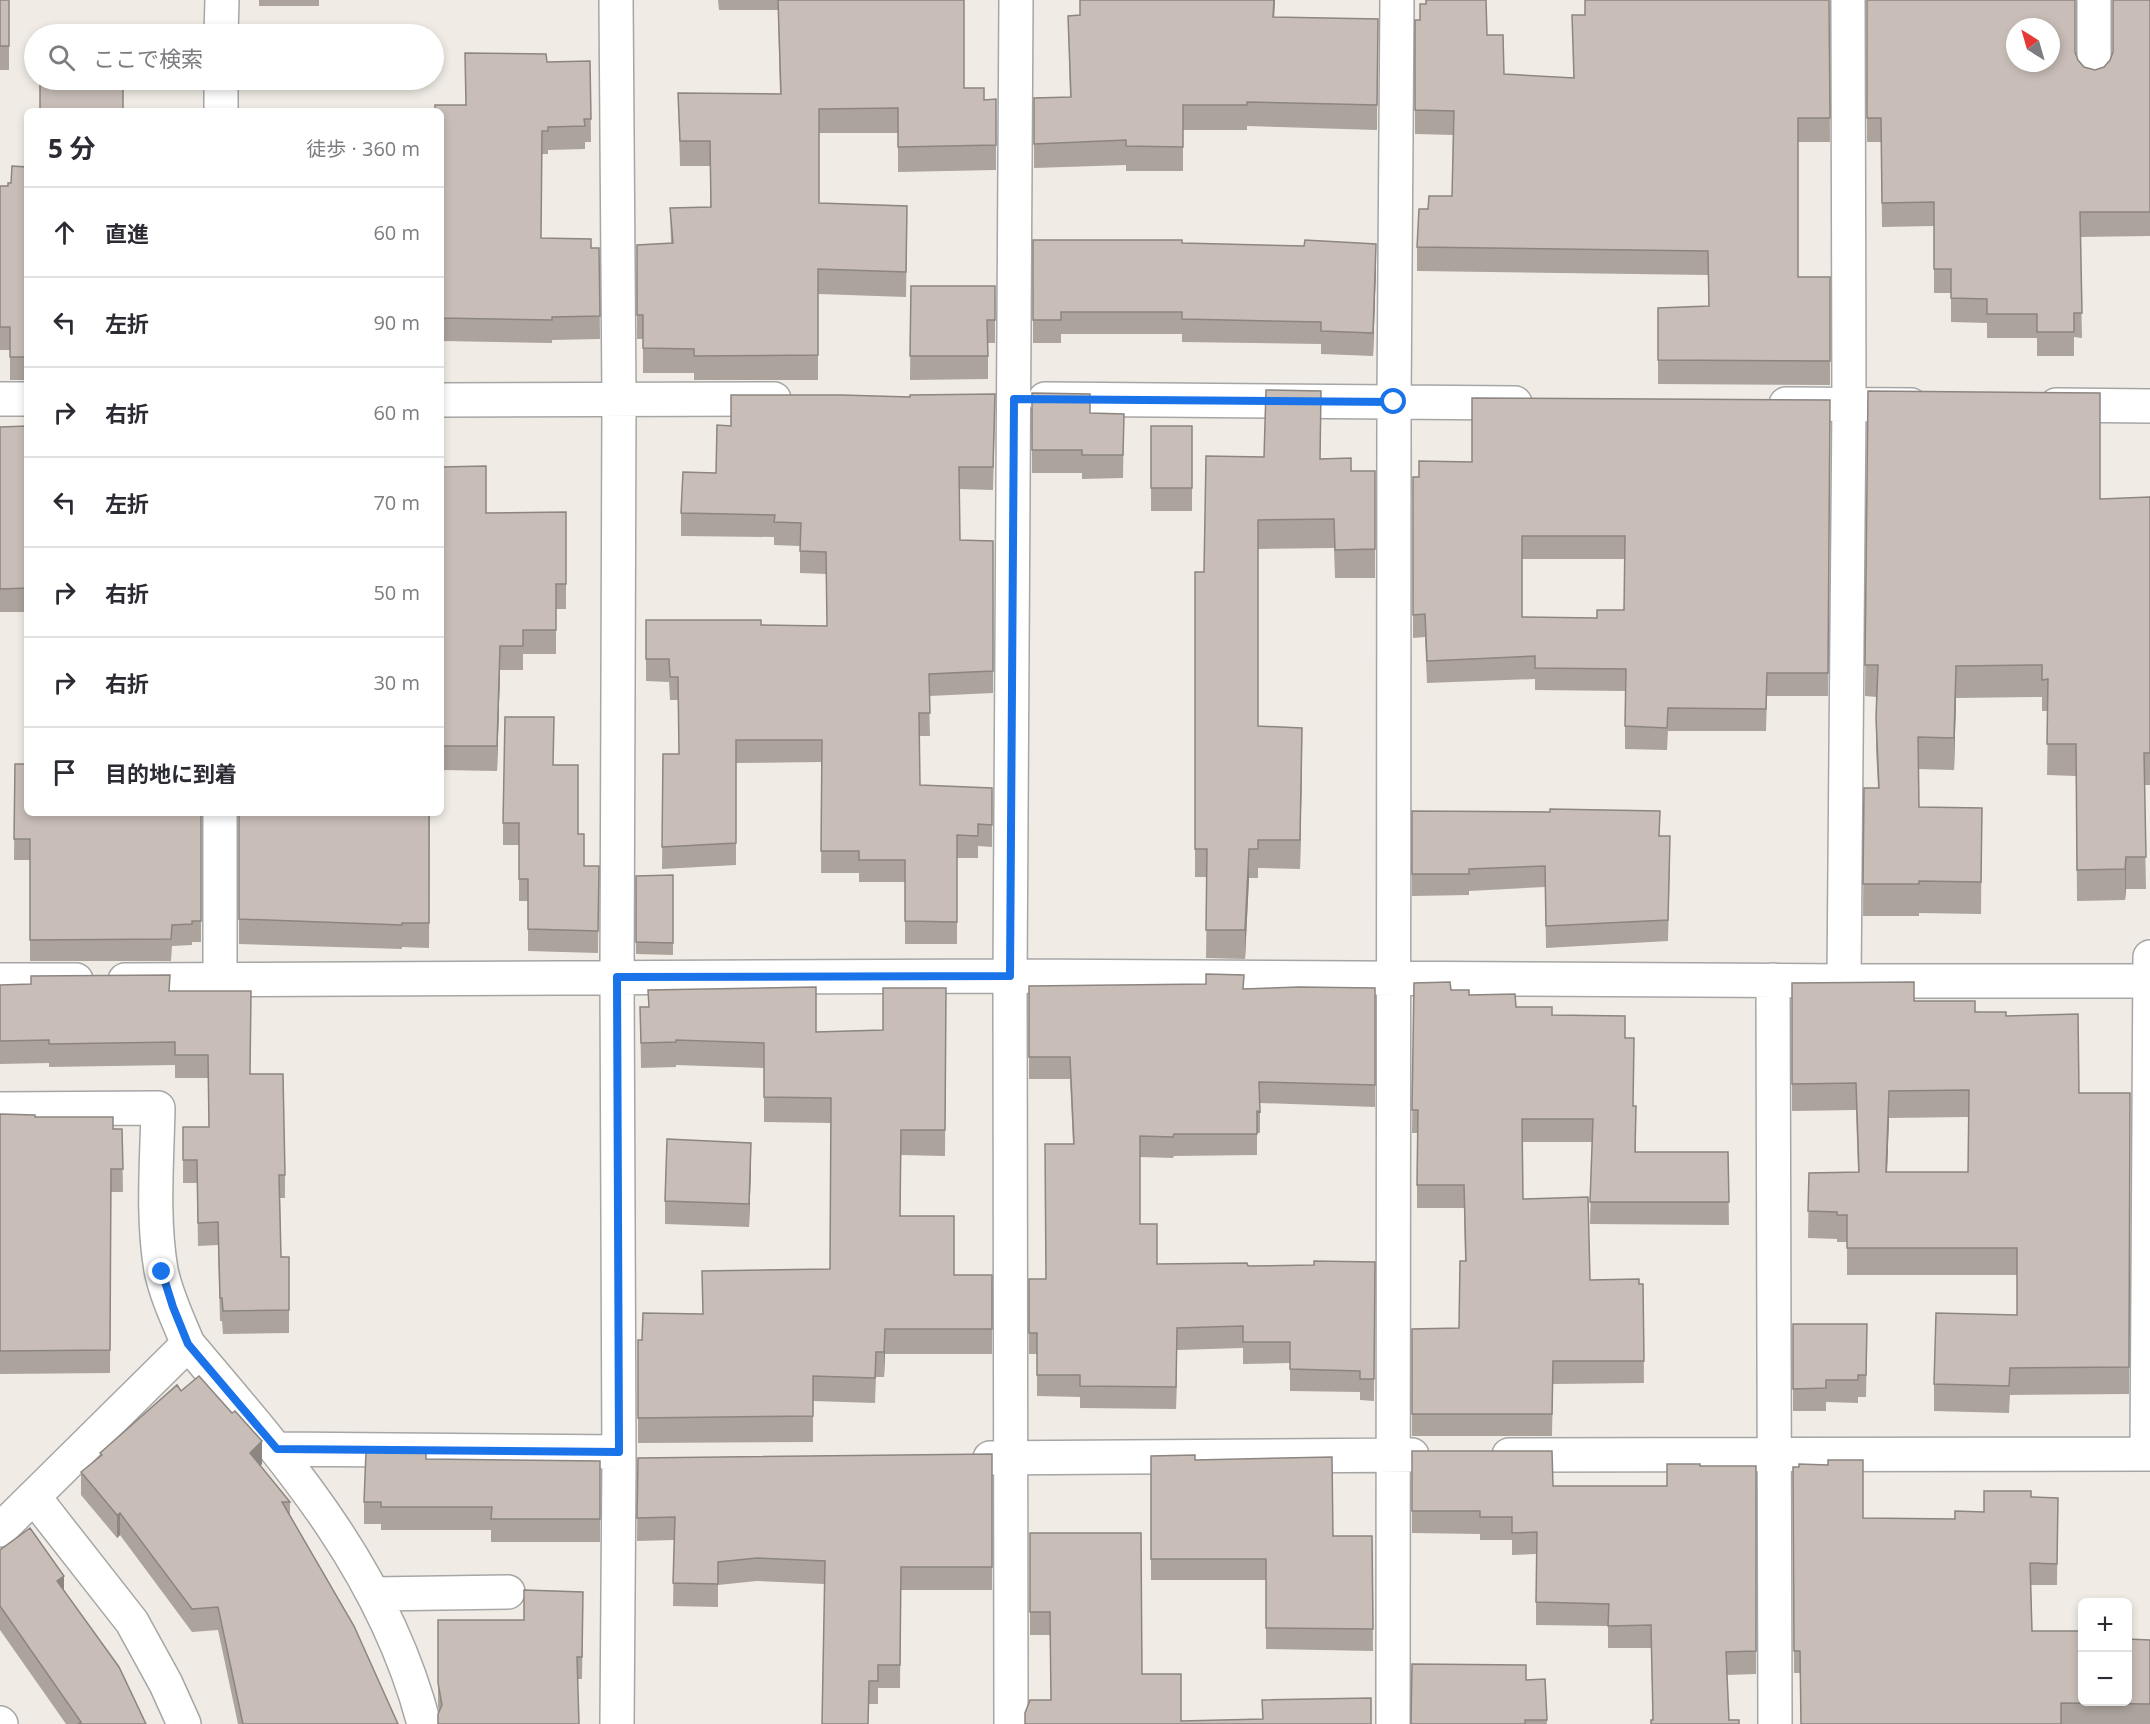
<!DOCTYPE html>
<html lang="ja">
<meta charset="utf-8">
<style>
:root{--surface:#fff;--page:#f7f7f7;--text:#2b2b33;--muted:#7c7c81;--line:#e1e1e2}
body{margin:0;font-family:"Open Sans","Noto Sans JP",sans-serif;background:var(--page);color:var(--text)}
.controls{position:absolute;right:18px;bottom:18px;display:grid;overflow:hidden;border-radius:9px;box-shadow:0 3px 9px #0003}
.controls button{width:54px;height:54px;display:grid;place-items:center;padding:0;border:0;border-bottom:2px solid var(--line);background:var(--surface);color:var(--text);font:30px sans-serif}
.compass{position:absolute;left:2006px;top:18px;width:54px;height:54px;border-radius:50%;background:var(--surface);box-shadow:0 3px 9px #0003;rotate:323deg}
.stop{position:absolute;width:18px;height:18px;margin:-14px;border:4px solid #1a73e8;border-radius:50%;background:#fff}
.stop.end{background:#1a73e8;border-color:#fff;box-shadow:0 2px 6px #0008}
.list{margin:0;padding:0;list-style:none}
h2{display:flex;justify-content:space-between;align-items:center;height:78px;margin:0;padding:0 24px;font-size:26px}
h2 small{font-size:20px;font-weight:400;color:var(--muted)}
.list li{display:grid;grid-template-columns:39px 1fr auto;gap:18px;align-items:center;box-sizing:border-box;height:90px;padding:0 24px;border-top:2px solid var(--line)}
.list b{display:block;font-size:22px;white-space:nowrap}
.list em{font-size:20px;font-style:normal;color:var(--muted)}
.icon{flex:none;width:33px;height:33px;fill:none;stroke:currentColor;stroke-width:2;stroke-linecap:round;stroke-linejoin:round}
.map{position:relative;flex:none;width:2150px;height:1724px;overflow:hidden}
.search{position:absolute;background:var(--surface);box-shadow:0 3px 9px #0003;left:24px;top:24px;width:420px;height:66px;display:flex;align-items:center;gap:15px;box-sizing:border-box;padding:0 21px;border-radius:33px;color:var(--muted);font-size:22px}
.panel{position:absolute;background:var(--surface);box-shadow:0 3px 9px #0003;left:24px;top:108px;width:420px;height:708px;border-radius:9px}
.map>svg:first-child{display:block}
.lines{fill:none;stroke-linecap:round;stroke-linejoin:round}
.street-casing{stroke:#a6a6a6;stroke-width:36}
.street{stroke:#fff;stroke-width:33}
.wall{fill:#aca39d;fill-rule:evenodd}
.shaded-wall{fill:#8c8580}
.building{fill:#c8beb7;stroke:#8c8580;stroke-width:1.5;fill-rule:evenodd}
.route{stroke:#1a73e8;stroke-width:8}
</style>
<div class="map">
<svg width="2150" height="1724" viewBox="0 0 2150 1724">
<rect width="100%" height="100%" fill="#f0ece5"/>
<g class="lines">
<g class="street-casing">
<path id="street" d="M616,0L619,400L617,977L619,1462L617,1724
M2094,0V75
M221,34L222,0
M221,111V80
M0,399H27
M1045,399L1515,403
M441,400L774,399
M1786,404L1911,405
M2056,405L2150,406
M220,813V980
M0,980H76
M125,980L1010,976L1844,981H2150
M1773,980L1775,1724
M1844,981L1849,404L1848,0
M0,1109L158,1108C157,1162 152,1217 161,1270C166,1295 178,1320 188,1344C288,1462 384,1570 424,1724
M277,1449L619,1452
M2147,1454L2150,957
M1509,1455L2150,1454
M990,1458L1412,1455
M34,1497L132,1622L166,1684L184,1724
M0,1530L188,1344
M374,1594L508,1592
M0,1723L1,1724
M1011,1724L1010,976L1016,0
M1393,1724L1394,402L1397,0"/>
</g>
<use href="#street" class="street"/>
</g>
<path class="wall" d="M0,0H9V70H0Z
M259,0H319V6H259Z
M718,0H869L964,88L984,100L996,99V170L898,172V133H819V203L907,231L906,297L818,294V380H694V373H643V339H637V245L671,244L670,208L710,207V166H680L678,93L780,94L778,10H719Z
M1829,0L1830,142H1798V277H1830V385L1658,384V308L1709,306L1708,275L1417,271V247L1428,209L1452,196L1453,135L1415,134V20H1420L1487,35L1504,74L1573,78L1585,15Z
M1867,0L2075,52L2078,60L2084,67L2095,70L2104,67L2110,60L2150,0V236L2080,237L2082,338L2074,337V356H2037V338H1987V323L1951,322V293H1934V226L1882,227L1881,142H1867Z
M1080,15L1378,19L1377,130L1247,126V130H1183V171H1126V165L1034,168V144L1070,97L1068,16Z
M590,61L591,142H585V149L548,150V154H542L541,238L591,248H599L600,339L552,340V343L441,341V111L466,105L547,62Z
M27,167V380H10V350H0V186H8Z
M1033,240L1182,243L1376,267L1373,356L1321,354V344L1182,342V334H1061V343H1033Z
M911,286H995V343H988V379L910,380Z
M1868,391L2100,499L2150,497V785H2144L2146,889H2126L2125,900L2077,901L2076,776L2047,775L2048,711H2042V697L1956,698L1954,770L1918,769L1919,807L1982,808L1981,914L1919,913V916H1863L1864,788H1878L1876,749L1877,697L1865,696Z
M1032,393L1090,413L1124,414L1123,478L1082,479V473H1032Z
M1830,400L1828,696H1767L1766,731H1668L1667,750L1625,749V691L1535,690V679L1427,683L1425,637L1413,638V477H1419L1472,462ZM1522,559H1625L1624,610L1597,618L1522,617Z
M995,417L993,490L959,489L960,540L993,541V693L929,696L930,736H919L920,785L992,788V847L978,846V858H957V944H905V882H859V873H821L822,762L736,763V865L662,869L663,754H679L678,700H670L669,682L646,681V620L761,625L827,626L826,574L800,573V546L774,545V537L681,536V513L716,473L731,426Z
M1321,420L1320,459L1351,471H1375V578H1335L1334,548L1258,549V726L1302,756L1300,869L1258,868V878H1249L1245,959L1206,958L1207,877H1195V572H1204L1264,457Z
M27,426V612H0V427Z
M1151,426H1192V511H1151Z
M441,467L486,513L566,512V609H556V654H523V670H500L497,771L441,770Z
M15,764L201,813V942H192V945L172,946L171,961H30V860H14Z
M553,765L578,834L584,866H599L598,953L528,951V901H519V845H503V823Z
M1412,811L1550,812L1660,836L1670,857L1668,941L1546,948L1545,887L1469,891V895L1412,896Z
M239,813H430L429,948L402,947V949L239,944Z
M673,875V955L636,954V876Z
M1414,983L1451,990L1516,1007L1552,1015L1625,1038L1636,1128V1152H1728L1729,1225L1590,1224L1592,1142H1522L1523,1199L1590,1280L1643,1284L1644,1383L1553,1384L1552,1436H1412V1329L1459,1328L1465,1261L1464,1208H1417V1133H1412Z
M1792,983L2006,1016L2079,1093H2130L2129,1394L2010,1395L2009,1413L1934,1411V1384L2017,1315V1275H1847V1242H1837V1239L1808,1238L1809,1173L1858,1172L1856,1110L1792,1111ZM1969,1117L1968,1172H1887L1889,1118Z
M0,985L170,991L250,1074L285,1175V1198H280L281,1257H289V1333L223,1334L222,1321H220L218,1245L198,1246L197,1183H183V1127H209L208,1078H175V1065L49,1067V1063L0,1064Z
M1029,986L1244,989L1375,988V1107L1260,1103V1133H1257V1155L1174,1156L1173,1158L1140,1157V1224L1157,1264L1248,1266L1314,1265L1375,1262L1374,1401L1360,1400V1392L1290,1391V1363L1243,1364V1348L1177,1350L1176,1409L1080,1408V1397L1037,1396V1354H1029V1279H1046L1073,1144L1070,1079H1029Z
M946,988L945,1156L901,1155L900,1216L954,1275H992V1354H885L884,1377H876L875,1403L813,1401V1442L638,1443V1340H642L703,1314L830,1269L831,1123L764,1122V1068L676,1065V1067L641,1068L640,1007L816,1032L883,1030Z
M0,1114L35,1117L113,1129H122L123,1192H111L110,1373L0,1374Z
M751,1166L749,1227L665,1224V1201Z
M1793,1324L1867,1346L1866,1397H1858V1403L1826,1402V1411H1793Z
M181,1391L262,1464L260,1466L290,1502V1515L398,1724H238L218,1630L192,1632L120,1535L117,1538L81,1495V1472L100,1457V1453Z
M1412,1451L1553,1486H1667L1700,1466H1756V1674L1727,1675L1653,1720L1651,1648H1608V1626L1536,1625V1554L1512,1555V1540H1480V1534L1412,1533Z
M992,1454V1590H901L900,1688H878V1704H869L824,1584L757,1581L718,1585V1607L673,1606L674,1540L637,1541L638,1458Z
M1151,1456L1195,1460L1333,1536H1372L1373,1651L1266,1649V1580H1151Z
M426,1459L600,1461V1542H491V1530H381V1524H364V1502Z
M1793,1467L1863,1518L1955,1519L1984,1512L2031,1497L2058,1498L2057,1585H2031L2032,1631L2082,1701L2150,1640V1724H1801L1800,1673H1794Z
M1030,1533L1142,1674L1181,1721L1025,1724L1051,1700L1050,1635H1030Z
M0,1550L64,1591L146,1724H66L0,1630Z
M583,1614L582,1679H578L439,1712L438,1706V1620H524Z
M1545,1679L1547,1724H1411L1526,1680Z"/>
<path class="shaded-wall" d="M1274,0H1275L1273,42V17Z
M1376,244V267L1373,356V333Z
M500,646V670L497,771V746Z
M1956,666V698L1954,770V738Z
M1302,728V756L1300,869V840Z
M1249,849V878L1245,959V930Z
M2126,857V889L2125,900V869Z
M1889,1091V1118L1886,1199V1172Z
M751,1143V1166L749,1227V1204Z
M1177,1328V1350L1176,1409V1387Z
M885,1329V1354L884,1377V1352Z
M262,1441V1464L250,1475V1453Z
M120,1513V1535L117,1538V1515Z
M64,1576V1599L57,1581Z"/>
<path class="building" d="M0,0H9V46H0Z
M778,0H964V88H984V100L996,99V145L898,147V108L819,109V203L907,206L906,272L818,269V355L694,356V349L643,348V315H637V245L673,243L670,208L711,207L710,141H680L678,93L781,94Z
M1080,0H1274L1273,17L1378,19L1377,105L1247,102V105H1183V147L1126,146V140L1034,144V98L1071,97L1068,16L1080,15Z
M1426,0H1486L1487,35H1503L1504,74L1574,78L1572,15H1585V0H1829L1830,118H1798V277H1830V361L1658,360V308L1709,306L1708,251L1417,247L1419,209H1428L1429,196H1452L1454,111L1415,110V20H1420V4H1426Z
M1867,0H2075V52L2078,60L2084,67L2095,70L2104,67L2110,60L2113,52V0H2150V212H2080L2082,313H2074V332H2037V314H1987V299L1951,298V269H1934V202L1882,203L1881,118H1867ZM2015,27H2051V63H2015Z
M465,53L546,54L547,62L590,61L591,119H584L585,126L548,127V131H542L541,238L591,239V248H599L600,316L552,317V320L441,318V111H435V105H466Z
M40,80H123V111H40Z
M12,166L27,167V357H10V327H0V186H8V183H11Z
M1033,240H1182V243L1304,246L1305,240L1376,244L1373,333L1321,331V322L1182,319V312H1061V320H1033Z
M911,286H995V320H987L988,356H910Z
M1266,390L1321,391L1320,459L1351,458V471H1375V549L1335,550L1334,519L1258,520V726L1302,728L1300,840H1258V849H1249L1245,930H1206L1207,849H1195V572H1204L1206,456L1264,457Z
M1868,391L2100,393V499L2150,497V753H2144L2146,857H2126L2125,869L2077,870L2076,744H2047L2048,679L2042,680V665L1956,666L1954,738L1918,737L1919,807L1982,808L1981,882L1919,881V884H1863L1864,788H1879L1876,718L1878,665H1865Z
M1032,393L1090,394V413L1124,414L1123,455H1082V450H1032Z
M995,394L993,467H959L960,540L993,541V671L929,674L930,713H919L920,785L992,788V825L978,824V836L957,835V922L905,921V860H859V851H821L822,740H736V843L662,847L663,754H679L678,677H670L669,659H646V620H761V625L827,626L826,552L800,551L801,523L774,522L775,515L681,513L683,472L716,473L717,425L731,426V395H841L910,397V395Z
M1472,398L1830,400L1828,673H1767L1766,709L1668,708L1667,728L1625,726L1626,669L1535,668V656L1427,661L1425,614L1413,615V477H1419V461L1472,462ZM1522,536H1625L1624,610H1597V618L1522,617Z
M27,426V588L0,589V427Z
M1151,426H1192V488H1151Z
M486,466V513L566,512V584H556V630H523V646H500L497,746H441V467Z
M505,717H554L553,765H578V834H584V866H599L598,931L528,929V879H519V823H503Z
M15,764H27V813H201V921H192V924L172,925L171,939L30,940V839H14Z
M1550,809L1660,811L1659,836H1670L1668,920L1546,926L1545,866L1469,869V874H1412V811L1550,812Z
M239,813H429V923H402V925L239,919Z
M673,875V943L636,942V876Z
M1206,974L1244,975L1243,989L1299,987L1375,988V1085L1259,1082L1260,1112L1257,1111V1134H1174L1173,1137L1140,1136V1224H1157V1264L1247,1263L1248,1266L1314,1265V1261L1375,1262L1374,1379H1360V1371L1290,1369V1342H1243V1326L1177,1328L1176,1387L1080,1386V1375H1037V1333H1029V1279H1046L1045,1144H1074L1070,1057H1029V986L1206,984Z
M170,975L169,991H251L250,1074H283L285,1175H279L281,1257H289V1310L223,1311L222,1298H220L218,1222L198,1223L197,1160H183V1127H209L208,1055H175V1042L49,1044V1040L0,1041V985L31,984V976Z
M1450,982L1451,990H1469V995L1515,994L1516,1007H1552V1015L1625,1016V1038H1634L1633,1106H1636L1635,1152H1728L1729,1202H1590L1593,1119H1522L1523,1199L1588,1197L1590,1280L1639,1279V1284H1643L1644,1361H1553L1552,1414H1412V1329L1459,1328L1460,1261H1466L1464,1185H1417L1418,1110H1412L1414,983Z
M1914,982V1001H1975V1012H2006V1016L2078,1014L2079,1093H2130L2129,1367L2010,1368L2009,1386L1934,1384L1936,1313L2017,1315V1248H1847V1215H1837V1212L1808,1211L1809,1173L1859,1172L1856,1083L1792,1084V983ZM1969,1090L1968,1172H1886L1889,1091Z
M816,987V1032L883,1030V988H946L945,1130H901L900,1216H954V1275H992V1329H885L884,1352H876L875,1378L813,1376V1416L638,1418V1340H642L643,1313L703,1314L702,1271L830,1269L831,1098L764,1097V1043L676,1040V1042L641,1043L640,1007H649L648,990Z
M0,1114L35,1115V1117H113V1129H122L123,1169H111L110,1350L0,1351Z
M667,1139L751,1143L749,1204L665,1201Z
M1793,1324H1867L1866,1375H1858V1380H1826V1388L1793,1389Z
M199,1376L232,1413L235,1411L262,1441L250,1453L290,1502H282L354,1626L398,1724H243L218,1607L192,1609L120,1513L117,1515L81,1472L102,1455L100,1453L177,1385L181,1391Z
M1412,1451H1552L1553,1486H1667V1464H1700V1466H1756V1651L1726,1652L1729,1720H1739V1724H1651V1720H1653L1651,1625L1608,1626L1609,1604L1536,1602L1537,1532L1512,1533V1517H1480V1511H1412Z
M366,1452H426V1459L600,1461V1519H491L492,1507H381V1502H364Z
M992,1454V1567H901L900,1665H878V1681H869L868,1724H822L825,1561L757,1558L718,1562V1584L673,1583L675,1517L637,1518L638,1458Z
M1195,1455V1460L1332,1457L1333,1536H1372L1373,1629L1266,1628V1559H1151V1456Z
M1828,1460H1863V1518L1955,1519V1511L1984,1512V1491H2031V1497L2058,1498L2057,1564L2030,1563L2032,1631H2082V1701H2127V1639L2150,1640V1704L2061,1703V1724H1801L1800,1651H1794L1793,1467H1799V1464L1828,1465Z
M30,1528L64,1576L57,1581L119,1667L146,1724H78L81,1722L0,1606V1550Z
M1030,1533H1141L1142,1674H1181V1721L1263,1719L1262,1700L1371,1698V1724H1025V1713L1030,1700H1051L1050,1612H1030Z
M524,1590L583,1592L582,1657H577L579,1724H438V1714L442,1705L438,1683V1620H524Z
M1412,1664L1526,1665V1680L1545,1679L1547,1720H1525V1724H1411Z"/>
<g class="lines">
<path class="route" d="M162,1272L173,1307L188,1344L277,1449L619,1452L617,977L1010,976L1014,399L1394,402"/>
</g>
</svg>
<div class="controls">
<button>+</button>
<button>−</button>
</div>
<svg class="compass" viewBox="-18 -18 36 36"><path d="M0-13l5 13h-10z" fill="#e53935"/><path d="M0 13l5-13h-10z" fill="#7c7c81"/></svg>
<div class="stop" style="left:1394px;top:402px"></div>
<div class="stop end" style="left:162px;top:1272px"></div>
<div class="search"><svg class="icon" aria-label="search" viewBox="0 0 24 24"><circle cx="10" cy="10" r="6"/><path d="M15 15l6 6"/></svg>ここで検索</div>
<section class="panel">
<h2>5 分<small>徒歩 · 360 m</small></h2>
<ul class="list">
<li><svg class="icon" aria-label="ahead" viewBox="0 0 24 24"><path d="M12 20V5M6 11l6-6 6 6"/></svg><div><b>直進</b></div><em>60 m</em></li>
<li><svg class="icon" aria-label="left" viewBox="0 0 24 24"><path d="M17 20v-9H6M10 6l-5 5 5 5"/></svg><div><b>左折</b></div><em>90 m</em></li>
<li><svg class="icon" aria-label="right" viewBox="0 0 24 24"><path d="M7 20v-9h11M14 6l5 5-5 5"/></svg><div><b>右折</b></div><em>60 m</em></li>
<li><svg class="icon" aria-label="left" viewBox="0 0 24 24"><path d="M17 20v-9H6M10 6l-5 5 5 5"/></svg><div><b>左折</b></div><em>70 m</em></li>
<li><svg class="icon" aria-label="right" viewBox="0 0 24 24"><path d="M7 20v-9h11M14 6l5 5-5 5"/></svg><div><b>右折</b></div><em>50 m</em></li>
<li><svg class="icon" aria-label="right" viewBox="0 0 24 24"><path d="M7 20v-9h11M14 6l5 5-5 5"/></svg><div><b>右折</b></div><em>30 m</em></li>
<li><svg class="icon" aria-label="arrive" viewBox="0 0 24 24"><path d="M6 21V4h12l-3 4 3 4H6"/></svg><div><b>目的地に到着</b></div></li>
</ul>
</section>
</div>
